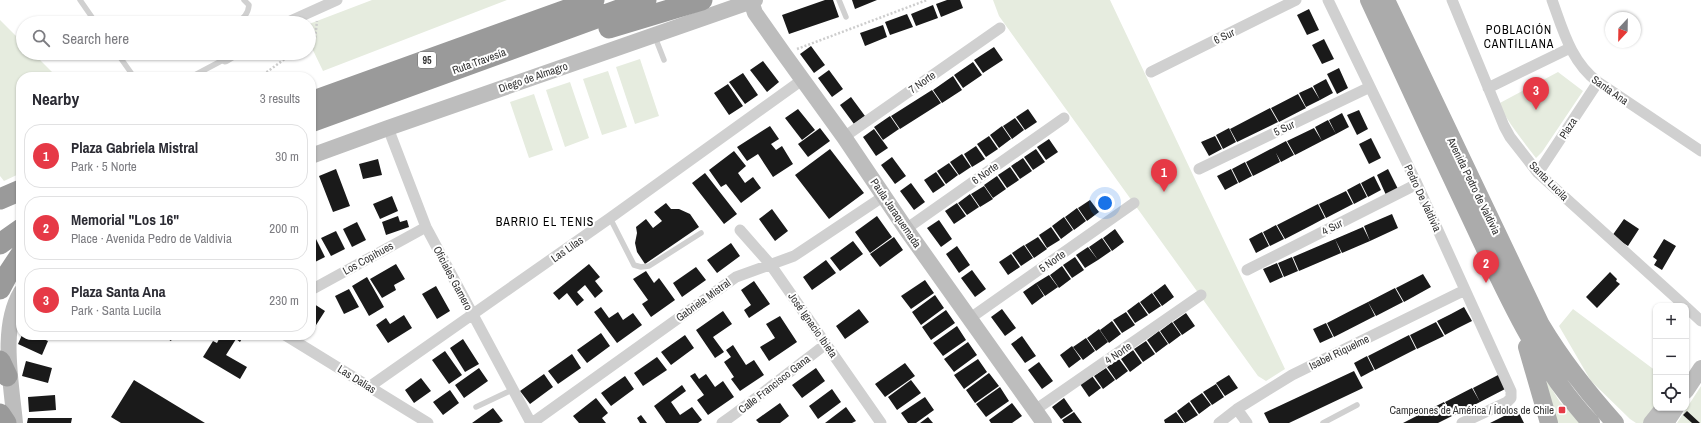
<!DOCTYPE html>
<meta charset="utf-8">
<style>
:root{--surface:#fff;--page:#f7f7f7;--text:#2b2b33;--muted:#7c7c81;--line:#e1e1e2;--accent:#e63946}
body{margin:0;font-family:"Archivo Narrow",sans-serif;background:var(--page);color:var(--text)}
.controls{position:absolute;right:12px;bottom:12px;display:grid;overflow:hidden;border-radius:8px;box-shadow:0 1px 3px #0004}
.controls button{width:36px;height:36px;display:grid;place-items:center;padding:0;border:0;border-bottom:1px solid var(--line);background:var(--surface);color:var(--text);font:20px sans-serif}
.compass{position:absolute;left:1605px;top:12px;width:36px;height:36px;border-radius:50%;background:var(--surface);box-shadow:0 1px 3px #0004;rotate:202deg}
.you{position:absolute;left:1105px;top:203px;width:14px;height:14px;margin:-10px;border:3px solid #fff;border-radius:50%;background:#1a73e8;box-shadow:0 0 0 6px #1a73e833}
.badge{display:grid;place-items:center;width:26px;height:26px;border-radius:50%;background:var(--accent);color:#fff;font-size:13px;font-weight:700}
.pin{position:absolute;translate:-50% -33px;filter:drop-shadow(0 1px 2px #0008)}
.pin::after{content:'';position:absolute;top:21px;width:14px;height:12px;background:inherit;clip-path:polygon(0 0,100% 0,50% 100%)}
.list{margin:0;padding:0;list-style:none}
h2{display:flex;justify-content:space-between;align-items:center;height:52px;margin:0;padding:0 16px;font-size:17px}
h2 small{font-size:13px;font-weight:400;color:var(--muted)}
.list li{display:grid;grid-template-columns:26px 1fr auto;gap:12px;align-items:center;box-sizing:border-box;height:64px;margin:0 8px 8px;padding:0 8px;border:1px solid var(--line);border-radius:16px}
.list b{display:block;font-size:15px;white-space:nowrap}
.list p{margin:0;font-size:13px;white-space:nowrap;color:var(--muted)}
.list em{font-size:13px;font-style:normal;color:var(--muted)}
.icon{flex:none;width:22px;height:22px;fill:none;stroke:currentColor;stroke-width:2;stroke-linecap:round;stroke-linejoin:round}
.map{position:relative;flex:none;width:1701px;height:423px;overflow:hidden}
.search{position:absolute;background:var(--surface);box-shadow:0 1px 3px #0004;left:16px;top:16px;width:300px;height:44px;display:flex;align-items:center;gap:10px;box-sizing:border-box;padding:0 14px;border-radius:22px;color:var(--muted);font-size:15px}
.panel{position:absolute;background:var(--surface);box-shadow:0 1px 3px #0004;left:16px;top:72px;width:300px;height:268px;border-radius:16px}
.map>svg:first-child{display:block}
.green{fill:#e6ecdf}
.building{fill:#1a1a1a}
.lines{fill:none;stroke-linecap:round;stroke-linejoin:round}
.path{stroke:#cdcdcd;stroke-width:2.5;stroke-dasharray:2 2;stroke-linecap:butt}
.lane{stroke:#d0d0d0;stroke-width:5.5}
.street{stroke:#d0d0d0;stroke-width:11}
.secondary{stroke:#bdbdbd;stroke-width:16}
.primary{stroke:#ababab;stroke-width:18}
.highway{stroke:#9a9a9a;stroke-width:21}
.poi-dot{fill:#e63946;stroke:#fff;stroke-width:1.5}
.labels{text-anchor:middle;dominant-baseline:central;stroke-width:4;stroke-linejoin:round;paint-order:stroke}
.shield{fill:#fff;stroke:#707070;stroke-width:1}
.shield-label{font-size:10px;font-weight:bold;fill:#333}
.street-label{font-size:11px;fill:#333;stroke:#fff}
.poi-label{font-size:11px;fill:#333;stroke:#fff;text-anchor:end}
.neighbourhood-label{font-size:12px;letter-spacing:1px;fill:#000;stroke:#fff}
</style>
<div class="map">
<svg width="1701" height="423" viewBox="0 0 1701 423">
<rect width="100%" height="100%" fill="#fff"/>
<path class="green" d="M372,0H507L323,71L309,42V24Z
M993,0H1110L1285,369L1266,381L1258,376L999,16Z
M0,20L23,43V53H33L57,77H21V173L4,181L0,176Z
M640,59L659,116L635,124L616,67Z
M608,71L627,127L602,135L583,79Z
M1558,72L1583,91L1542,152L1536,158C1522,140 1509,123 1498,104Z
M570,82L589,138L565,147L546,90Z
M534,94L553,150L529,158L510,102Z
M1573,309L1656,371V406L1644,423H1636L1630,419L1591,381L1559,326Z
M1544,379L1546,380L1560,402L1581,423H1554Z
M1701,386V423H1677Z"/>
<path class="building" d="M825,0H833L839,17L789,34L782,15Z
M852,0H877L855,9Z
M947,0H960L963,8L941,17L936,4Z
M933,5L938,18L916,26L911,14Z
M1309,9L1319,30L1307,35L1297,15Z
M907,14L913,27L890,35L885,22Z
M883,25L887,37L865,46L860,33Z
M1324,39L1334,59L1322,64L1312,45Z
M811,46L825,65L814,73L800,54Z
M994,47L1003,60L983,73L974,60Z
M763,61L779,82L767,92L750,70Z
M973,62L982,75L963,88L954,75Z
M1339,68L1348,88L1337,94L1327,74Z
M829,70L843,89L832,97L818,78Z
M743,73L758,95L745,104L729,82Z
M953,76L962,90L942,103L933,90Z
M1326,79L1333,93L1320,100L1313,86Z
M728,84L743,106L729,115L714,93Z
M1312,87L1320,100L1306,107L1299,93Z
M932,90L941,103L900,129L891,116Z
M1298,94L1306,108L1279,122L1271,108Z
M851,97L865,116L854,124L840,105Z
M1270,108L1278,122L1237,142L1230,129Z
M798,109L815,130L802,140L785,118Z
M1028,109L1037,122L1025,130L1016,117Z
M1359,110L1368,129L1357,135L1347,115Z
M1342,113L1349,127L1336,134L1329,120Z
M890,116L899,129L883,140L874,127Z
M1015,118L1024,130L1012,139L1003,126Z
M1328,120L1336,134L1322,141L1315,127Z
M770,126L779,139L771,144L776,150L782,146L793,164L773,177L758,154L747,161L737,147Z
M1002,126L1011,139L999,148L990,135Z
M820,128L830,141L808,157L798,144Z
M1229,128L1236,142L1223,149L1216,135Z
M1314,128L1322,141L1295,155L1287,141Z
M874,129L888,148L876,156L863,137Z
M989,136L998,149L986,157L977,144Z
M1215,136L1222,149L1209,156L1201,142Z
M1371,138L1381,158L1369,164L1359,144Z
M1049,139L1058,152L1046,160L1037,147Z
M1286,141L1294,155L1281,162L1276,153L1280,162L1253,176L1246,162Z
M976,146L985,159L972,167L964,154Z
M830,149L864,193L829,219L795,175Z
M1036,149L1045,162L1033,170L1024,157Z
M734,151L746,166L738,173L745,183L753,177L761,188L741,203L726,184L721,187L709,170Z
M962,154L971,167L959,175L950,162Z
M892,157L906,176L895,184L881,165Z
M1023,158L1032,171L1020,179L1011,166Z
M378,159L382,175L363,179L359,164Z
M1245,162L1252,176L1239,183L1232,169Z
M949,163L958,175L946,184L937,171Z
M1010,167L1019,180L1007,188L998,175Z
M336,169L350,206L333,212L319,176Z
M1231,169L1238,183L1225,190L1217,176Z
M1388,169L1398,189L1386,195L1377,175Z
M936,172L945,185L933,193L924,180Z
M705,173L737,214L724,224L692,183Z
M997,176L1006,189L993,198L984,185Z
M1374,176L1381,190L1368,197L1361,183Z
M911,183L925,202L914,210L900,191Z
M1360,183L1367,197L1354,204L1347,190Z
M984,186L993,199L980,207L971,194Z
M1346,191L1353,204L1326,218L1319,204Z
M970,194L979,207L967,215L958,203Z
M392,196L398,211L380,219L373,204Z
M1090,200L1099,212L1087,221L1078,208Z
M666,203L671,209H679L690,214L699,227L645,264L637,252L635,243L637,233L636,227L646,219L653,228L662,221L654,212Z
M957,203L966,216L954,224L945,211Z
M1318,204L1325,218L1312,225L1307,216L1312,225L1285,239L1277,225Z
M1077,208L1086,221L1074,230L1065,217Z
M772,209L788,231L775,241L759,219Z
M1392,214L1398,228L1370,241L1364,226Z
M398,216L400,222L407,220L409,227L386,235L382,222Z
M877,216L892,237L870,253L855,232Z
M1064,217L1073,230L1061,239L1052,226Z
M1624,219L1639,229L1628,246L1612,236Z
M939,220L952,239L941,247L927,228Z
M357,222L366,240L352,247L343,229Z
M1276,225L1284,239L1270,246L1263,232Z
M1051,227L1060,240L1047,248L1039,235Z
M1363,227L1370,241L1342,253L1335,239Z
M1115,229L1124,242L1112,251L1103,238Z
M336,231L345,249L331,256L321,238Z
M1262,232L1269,246L1256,253L1249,239Z
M894,237L903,250L880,267L870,254Z
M1038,237L1047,249L1034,258L1025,245Z
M1102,238L1111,251L1098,260L1089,247Z
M316,239L325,257L311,264V241Z
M1335,239L1341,253L1299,271L1293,257Z
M1664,239L1676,246L1662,270L1654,265L1657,260L1653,257Z
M853,241L863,254L840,271L830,258Z
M731,243L740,256L717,273L707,260Z
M1024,245L1033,258L1021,266L1012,253Z
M957,246L970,265L959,273L946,254Z
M1088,247L1098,260L1085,268L1076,255Z
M1011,254L1020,267L1008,275L999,262Z
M1075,257L1084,270L1072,278L1063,265Z
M1292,257L1298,271L1284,277L1278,263Z
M826,260L836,273L812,290L803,277Z
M1277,263L1283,277L1270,283L1263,269Z
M396,264L405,279L394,285L396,290L382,298L370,279Z
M589,264L600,277L595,281L603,291L595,298L585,285L577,292L584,300L577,306L567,293L559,300L553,293Z
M1062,266L1071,279L1059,288L1050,275Z
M696,267L706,280L682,297L673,283Z
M972,270L986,289L975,297L961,278Z
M646,271L654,283L659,278L675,300L651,317L642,304L648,300L633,279Z
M1610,272L1617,279L1616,281L1620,284L1597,308L1586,297Z
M1423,274L1431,287L1404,302L1396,288Z
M1049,275L1058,287L1045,296L1036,283Z
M367,277L384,307L369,316L352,286Z
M925,280L934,293L911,309L901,296Z
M754,281L770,304L749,318L744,310L751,305L741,290Z
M1036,283L1044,296L1032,305L1023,292Z
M1165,284L1174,297L1162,306L1153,293Z
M436,286L450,311L437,319L422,294Z
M1395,288L1403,302L1376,316L1368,302Z
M349,289L359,307L344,314L335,296Z
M1152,293L1161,306L1149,314L1140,302Z
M935,295L944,308L921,325L912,312Z
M311,302L325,311L311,333Z
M1139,302L1148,315L1135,323L1127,311Z
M1368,302L1375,316L1334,337L1327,323L1354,309L1359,318L1354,309Z
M601,307L609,318L618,312L623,320L633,313L642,325L617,343L594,312Z
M1464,307L1472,321L1458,328L1451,314Z
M859,309L869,322L845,339L836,326Z
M1002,309L1016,328L1005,336L991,317Z
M946,310L955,323L931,340L922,327Z
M723,311L732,324L713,337L724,352L715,358L696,330Z
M1126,312L1135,325L1122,333L1113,320Z
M1186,313L1195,326L1182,335L1173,322Z
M1451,314L1458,328L1445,335L1437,321Z
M404,315L412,328L388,343L376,325L386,318L390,324Z
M780,316L797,342L769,361L760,347L775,338L766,324Z
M1112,321L1121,334L1109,343L1100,330Z
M1172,322L1181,335L1169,344L1160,331Z
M1436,322L1444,336L1417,349L1410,335Z
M1326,323L1333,337L1320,343L1313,329Z
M957,326L966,340L943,356L933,343Z
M1099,329L1108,342L1096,351L1087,338Z
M1159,331L1168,344L1156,353L1147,340Z
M601,333L610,346L587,363L577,350Z
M22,335H34L48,341L42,355L18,344Z
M161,335H174L171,341Z
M221,335H244L240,342L236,339L226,355L247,367L240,379L203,357L213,341L217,343Z
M685,335L694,348L671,365L661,352Z
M1409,335L1416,349L1375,370L1368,356Z
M1022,336L1036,356L1025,363L1011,344Z
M1086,338L1095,351L1083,360L1073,347Z
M463,339L479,364L465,372L450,348Z
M1146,341L1155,354L1143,362L1134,349Z
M968,342L977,355L954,372L944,359Z
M733,345L746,365L754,360L764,375L740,391L731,379L734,377L724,362L731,357L726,350Z
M1072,346L1081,359L1069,368L1060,355Z
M1133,350L1142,363L1130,372L1121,359Z
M445,351L462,375L449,384L432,360Z
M572,354L581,368L558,384L548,371Z
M1367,356L1374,370L1361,377L1354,363Z
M657,357L667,370L643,386L634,373Z
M978,359L987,372L964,389L954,375Z
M1119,359L1128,371L1116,380L1107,367Z
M26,361L52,368L48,383L22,376Z
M1039,362L1053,381L1042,389L1028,370Z
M905,363L915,376L885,397L875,384Z
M479,368L488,381L464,398L455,385Z
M816,368L825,381L802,398L792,385Z
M1106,368L1115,380L1103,389L1094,376Z
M1354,371L1363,388L1289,423H1269L1264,413Z
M695,373L699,379L706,374L715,387L723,381L734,397L708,415L697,400L704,395L690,376Z
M989,373L999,386L975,403L966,390Z
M544,374L553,387L530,404L520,391Z
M1500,374L1507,388L1480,402L1473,388Z
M1229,375L1238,388L1225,396L1216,383Z
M625,376L634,389L611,406L601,393Z
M1092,376L1101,388L1089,397L1080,384Z
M421,378L431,391L414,403L405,390Z
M134,380L205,423H121L111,417Z
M911,380L921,393L897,410L888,397Z
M1216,384L1224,397L1212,405L1203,392Z
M682,385L686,391L671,402L680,415L692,407L702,420L698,423H666L654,406Z
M1000,387L1009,401L986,417L976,404Z
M1472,388L1480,402L1453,416L1445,402Z
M832,389L841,402L818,419L809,406Z
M450,390L459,403L443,415L433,402Z
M1202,393L1211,405L1199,414L1190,401Z
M55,395L56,410L29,412L28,397Z
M925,397L934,410L916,423H908L901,413Z
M596,398L608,413L602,418L606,423H579L573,416Z
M1064,398L1073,411L1061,419L1052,407Z
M1189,402L1198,415L1185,423L1177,411Z
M1444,402L1452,416L1438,423H1403Z
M780,403L789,416L780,423H759L756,420Z
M1012,403L1022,416L1012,423H991L989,420Z
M846,407L856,421L852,423H825Z
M493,408L503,421L499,423H472Z
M1517,409L1524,423H1490L1504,416Z
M1687,411L1700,423H1692L1683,415Z
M1074,412L1082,423H1064L1062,420Z
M1176,412L1184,423H1165L1164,420Z
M641,415L647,423H640L637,418Z
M928,417L933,423H920Z
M28,418H72L71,423H27Z"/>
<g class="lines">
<path class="path" d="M309,42L315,39L317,21
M797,49L927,0
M260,77L293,53"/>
<path class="lane" d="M80,0L96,23
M839,0L846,17
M236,23C243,18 248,15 249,5L244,0
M655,37L664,60
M117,53L134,77
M191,77L225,59
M610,218L634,265L641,267L649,266L701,233
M476,407L514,389
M1323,423L1357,405"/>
<path class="street" d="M1328,0L1417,184L1511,391V398L1507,402L1462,423
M1452,0L1504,126L1510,137L1538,173L1685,306
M1552,0C1563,30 1571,62 1598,82L1701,151
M286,23L337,0
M225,59L235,53
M1151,72L1296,0
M1488,88L1570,48
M388,128L426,227L531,423
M844,137L1000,28
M1199,169L1370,87
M1538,173L1598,82
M906,229L1064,118
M740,230L770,264L881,423
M1247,270L1417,184
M311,290L426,227
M1686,307L1701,321
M969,319L1134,203
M285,335L428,423
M369,387L610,218L802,80
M1237,409L1247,423
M1035,410L1201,295
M532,423L736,277L794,256L884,196
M722,423C757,398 791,371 826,344
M1219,423L1237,409L1292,375L1465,290"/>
<path class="secondary" d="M751,1L755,13L784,54L844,137L906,229L1044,423
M311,156L388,128L755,0
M1686,391L1701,368
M15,423C11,381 0,327 21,292
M1651,423L1663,408
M1666,423L1676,408"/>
<path class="primary" d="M1369,0C1402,72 1436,145 1470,217C1504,289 1536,364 1591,423
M1386,0L1541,325C1562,360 1587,392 1615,423
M1527,347L1549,423"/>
<path class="highway" d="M609,28L702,0
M311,102L594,0
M311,122L646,0
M0,199L21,190
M0,244L21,229
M0,289L9,272L21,254
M0,361L7,376
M0,414L6,423"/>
</g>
<rect class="poi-dot" x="1558" y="406" width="8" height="8" rx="2"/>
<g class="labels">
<rect class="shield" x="418" y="52" width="18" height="16" rx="3"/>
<g class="shield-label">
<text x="427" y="60">95</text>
</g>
<g class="street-label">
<text transform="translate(1224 36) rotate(-26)">6 Sur</text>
<text transform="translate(479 61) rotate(-20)">Ruta Travesía</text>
<text transform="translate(533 77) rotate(-19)">Diego de Almagro</text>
<text transform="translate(922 82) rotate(-35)">7 Norte</text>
<text transform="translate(1610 90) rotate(35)">Santa Ana</text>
<text transform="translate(1284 128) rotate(-26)">5 Sur</text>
<text transform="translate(1568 128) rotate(-57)">Plaza</text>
<text transform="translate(985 173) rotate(-35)">6 Norte</text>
<text transform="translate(1549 181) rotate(45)">Santa Lucila</text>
<text transform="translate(1474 186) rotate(64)">Avenida Pedro de Valdivia</text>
<text transform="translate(1423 198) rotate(65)">Pedro De Valdivia</text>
<text transform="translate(896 213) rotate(56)">Paula Jaraquemada</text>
<text transform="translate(1332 227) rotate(-27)">4 Sur</text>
<text transform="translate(567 249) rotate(-35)">Las Lilas</text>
<text transform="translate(368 258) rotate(-29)">Los Copihues</text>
<text transform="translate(1052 261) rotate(-35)">5 Norte</text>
<text transform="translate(453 278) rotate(62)">Oficiales Gamero</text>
<text transform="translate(703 300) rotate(-36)">Gabriela Mistral</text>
<text transform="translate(813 325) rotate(55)">José Ignacio Ibieta</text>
<text transform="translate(1339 352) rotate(-26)">Isabel Riquelme</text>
<text transform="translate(1118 353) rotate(-34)">4 Norte</text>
<text transform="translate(357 379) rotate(32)">Las Dalias</text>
<text transform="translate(774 384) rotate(-38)">Calle Francisco Gana</text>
</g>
<g class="poi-label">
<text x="1554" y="410">Campeones de América / Ídolos de Chile</text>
</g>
<g class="neighbourhood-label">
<text x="1519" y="30">POBLACIÓN<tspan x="1519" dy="14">CANTILLANA</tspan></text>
<text x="545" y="222">BARRIO EL TENIS</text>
</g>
</g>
</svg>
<div class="controls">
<button>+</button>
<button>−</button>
<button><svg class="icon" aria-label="locate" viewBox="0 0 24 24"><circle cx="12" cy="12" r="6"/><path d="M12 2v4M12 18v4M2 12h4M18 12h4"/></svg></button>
</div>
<svg class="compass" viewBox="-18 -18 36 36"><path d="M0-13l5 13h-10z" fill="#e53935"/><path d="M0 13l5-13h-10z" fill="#7c7c81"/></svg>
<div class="you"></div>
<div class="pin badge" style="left:1164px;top:192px">1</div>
<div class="pin badge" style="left:1486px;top:283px">2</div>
<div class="pin badge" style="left:1536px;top:110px">3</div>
<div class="search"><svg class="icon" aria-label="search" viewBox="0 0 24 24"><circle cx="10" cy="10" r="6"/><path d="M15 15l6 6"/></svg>Search here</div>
<section class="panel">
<h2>Nearby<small>3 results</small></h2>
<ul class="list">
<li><span class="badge">1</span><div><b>Plaza Gabriela Mistral</b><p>Park · 5 Norte</p></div><em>30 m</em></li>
<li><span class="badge">2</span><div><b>Memorial &quot;Los 16&quot;</b><p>Place · Avenida Pedro de Valdivia</p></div><em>200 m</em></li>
<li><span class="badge">3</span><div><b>Plaza Santa Ana</b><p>Park · Santa Lucila</p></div><em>230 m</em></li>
</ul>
</section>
</div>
